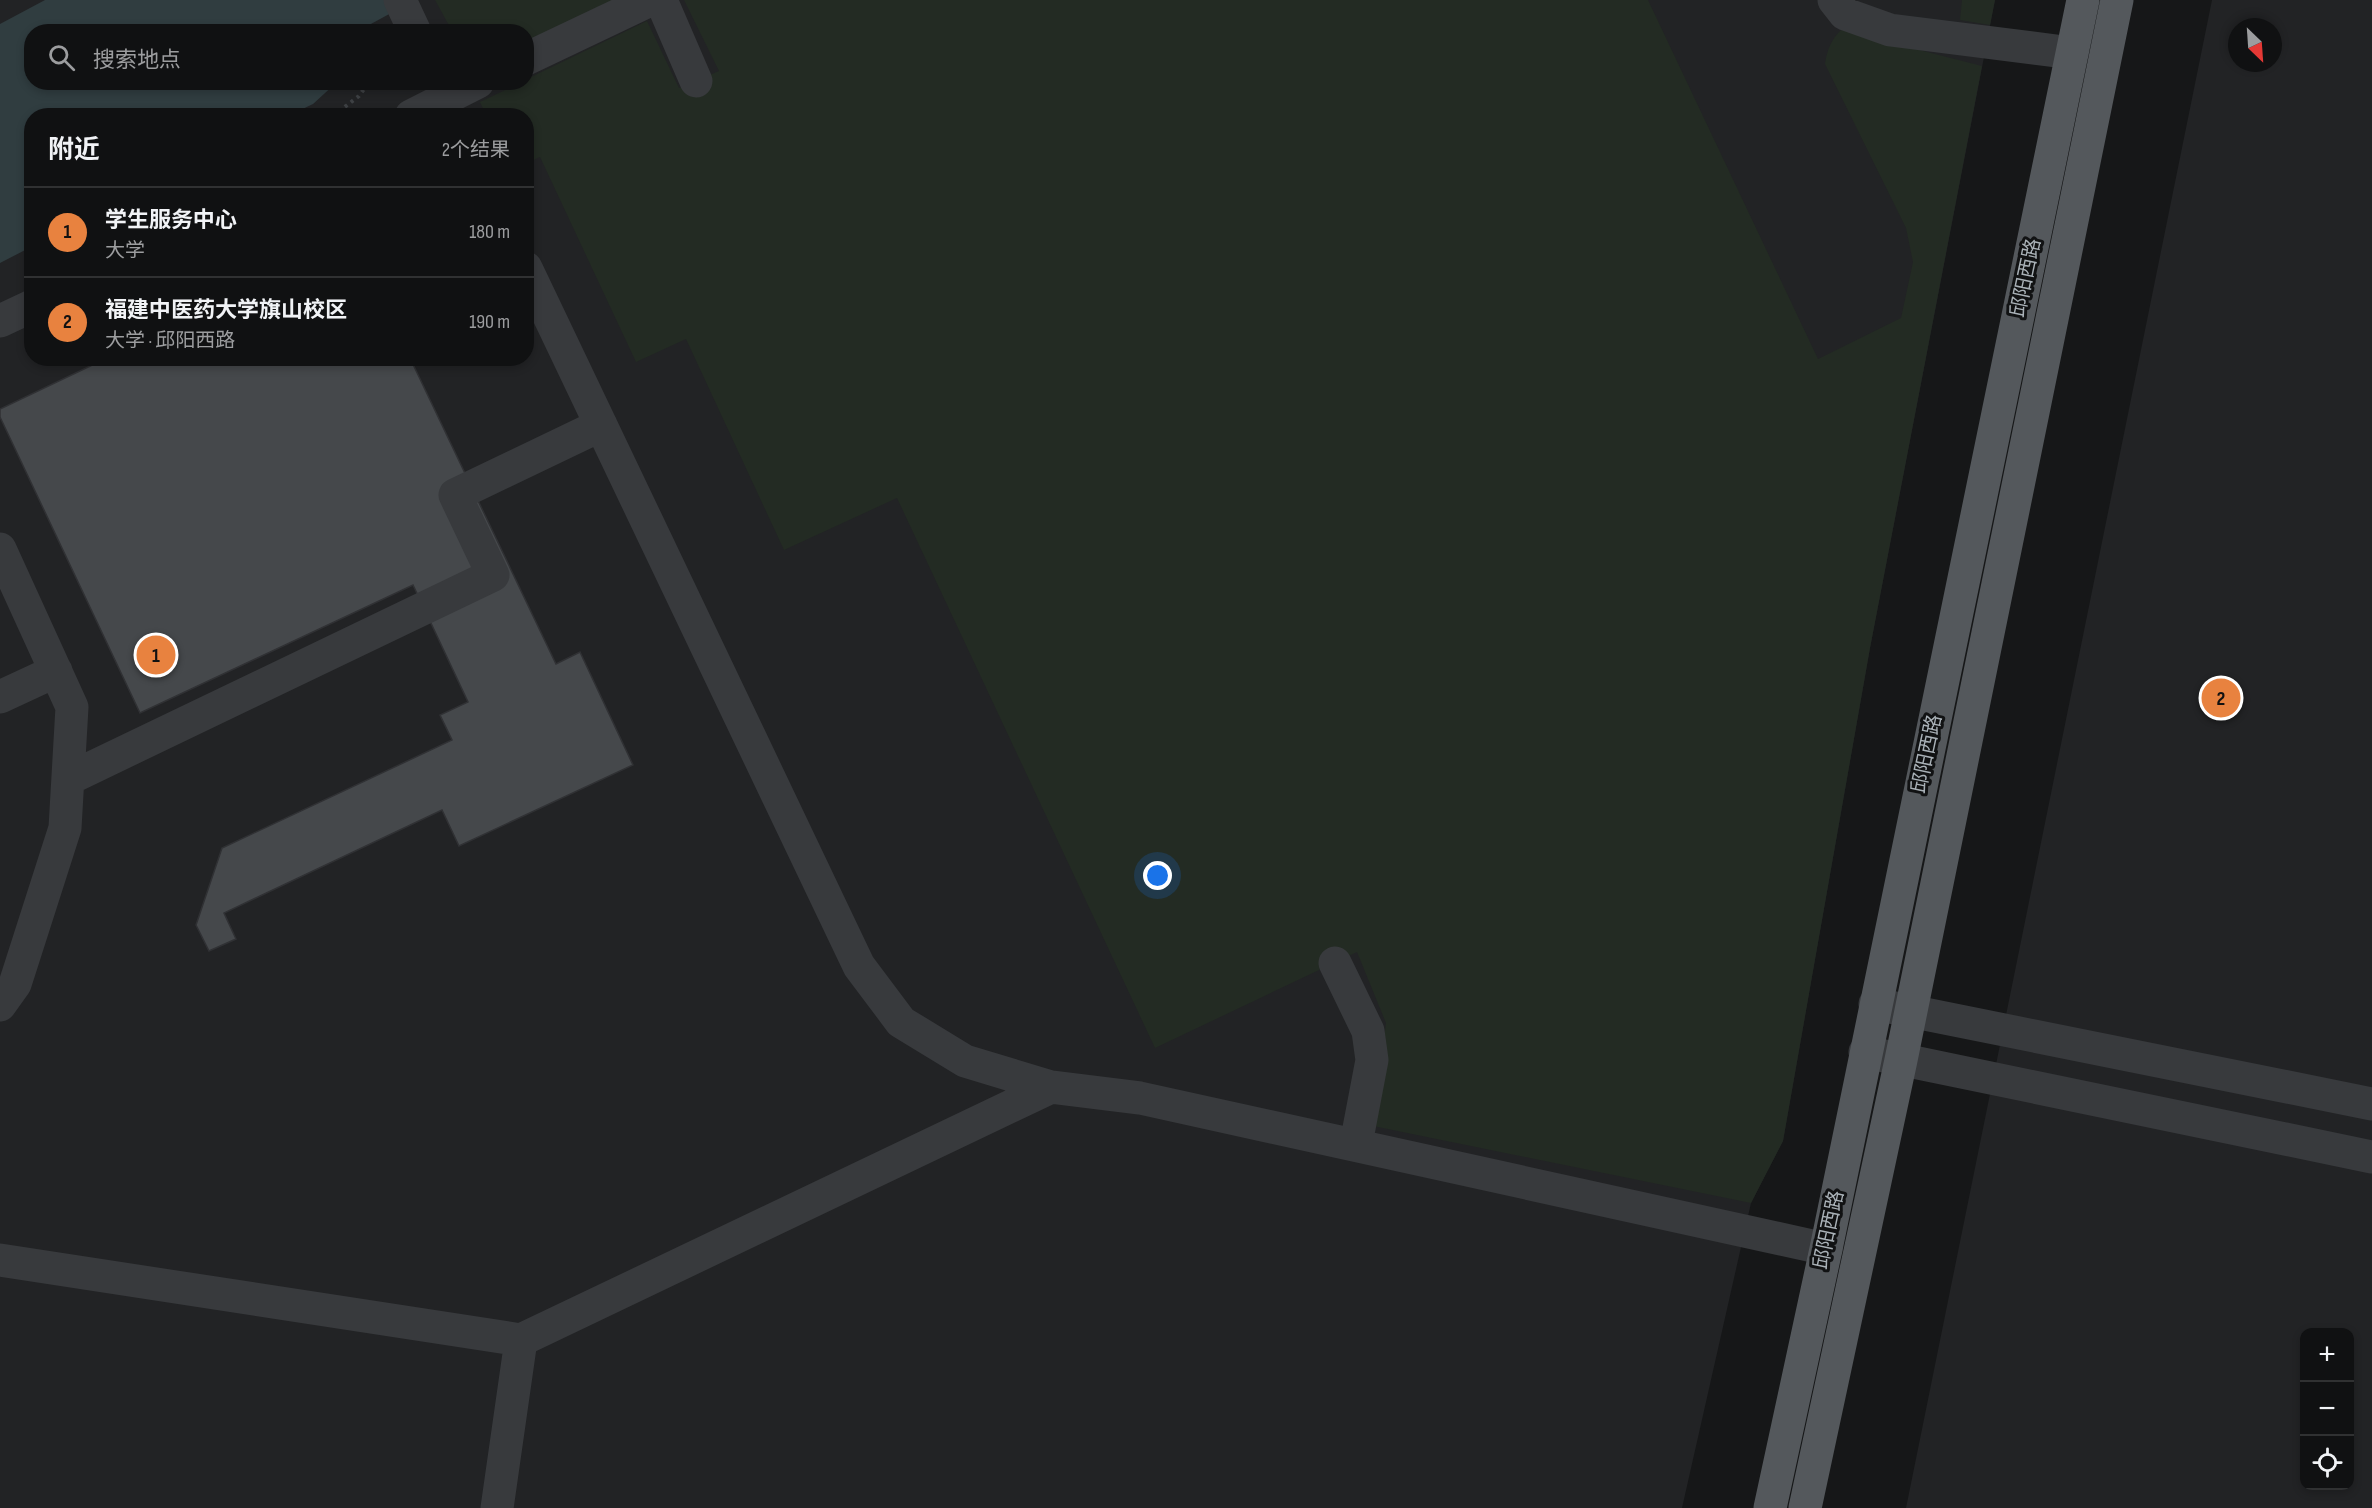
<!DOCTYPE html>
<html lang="zh">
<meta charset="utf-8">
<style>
:root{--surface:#101112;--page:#1e1f20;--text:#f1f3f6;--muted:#9c9d9f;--line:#303132;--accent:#e8823f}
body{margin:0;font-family:"Sofia Sans Condensed","Noto Sans SC",sans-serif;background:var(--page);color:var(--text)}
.controls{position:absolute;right:18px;bottom:18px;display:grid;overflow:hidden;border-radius:12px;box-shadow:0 3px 9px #0003}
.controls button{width:54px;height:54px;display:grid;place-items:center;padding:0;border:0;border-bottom:2px solid var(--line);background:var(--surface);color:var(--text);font:30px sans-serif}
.compass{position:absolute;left:2228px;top:18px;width:54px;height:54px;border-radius:50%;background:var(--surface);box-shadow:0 3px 9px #0003;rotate:155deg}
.you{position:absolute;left:1158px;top:876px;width:21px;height:21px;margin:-15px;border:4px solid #fff;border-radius:50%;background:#1a73e8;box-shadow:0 0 0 9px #1a73e833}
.badge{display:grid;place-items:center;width:39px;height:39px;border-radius:50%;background:var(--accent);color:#111;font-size:20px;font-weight:700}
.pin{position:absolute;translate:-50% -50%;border:3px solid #fff;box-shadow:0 2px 6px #0006}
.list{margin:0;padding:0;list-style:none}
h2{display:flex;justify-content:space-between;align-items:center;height:78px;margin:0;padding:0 24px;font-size:26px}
h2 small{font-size:20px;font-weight:400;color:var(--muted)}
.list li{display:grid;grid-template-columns:39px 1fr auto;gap:18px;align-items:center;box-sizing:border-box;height:90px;padding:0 24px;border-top:2px solid var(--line)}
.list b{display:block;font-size:22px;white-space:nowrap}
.list p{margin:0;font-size:20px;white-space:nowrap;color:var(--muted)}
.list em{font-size:20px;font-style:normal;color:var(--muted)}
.icon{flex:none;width:33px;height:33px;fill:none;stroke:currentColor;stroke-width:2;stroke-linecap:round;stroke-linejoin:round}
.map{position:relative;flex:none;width:2372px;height:1508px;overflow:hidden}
.search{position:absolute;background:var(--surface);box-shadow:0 3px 9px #0003;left:24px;top:24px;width:510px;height:66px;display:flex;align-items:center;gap:15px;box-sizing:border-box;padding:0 21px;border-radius:24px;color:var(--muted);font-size:22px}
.panel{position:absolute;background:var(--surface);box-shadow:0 3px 9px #0003;left:24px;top:108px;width:510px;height:258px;border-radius:24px}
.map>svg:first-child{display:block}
.built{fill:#222325;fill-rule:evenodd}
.green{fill:#232b23}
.water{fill:#303d40}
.building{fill:#45484b;stroke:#303134;stroke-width:1.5}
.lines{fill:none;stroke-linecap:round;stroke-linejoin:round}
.path{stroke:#3e4144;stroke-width:4;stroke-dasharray:3 4.5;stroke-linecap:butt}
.minor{stroke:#383a3d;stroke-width:33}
.major{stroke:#54585c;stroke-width:33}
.labels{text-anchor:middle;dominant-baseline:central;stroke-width:6;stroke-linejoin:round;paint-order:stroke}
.street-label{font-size:20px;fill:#a9b1b7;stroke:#111213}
</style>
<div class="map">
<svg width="2372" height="1508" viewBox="0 0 2372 1508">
<rect width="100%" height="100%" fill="#161718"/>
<path class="built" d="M0,0H1995L1870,648L1783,1141L1751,1203L1682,1508H0ZM32,32H526V82H32ZM32,116H526V358H32Z
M2212,0H2372V1508H1906ZM2237,27H2273V63H2237ZM2304,1332H2350V1486H2304Z"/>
<path class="green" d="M435,0H614L527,42L526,32L452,31Z
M684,0H1648L1818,359L1901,318L1913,262L1906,228L1825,64C1827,50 1831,40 1841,30L1982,66L1870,648L1783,1141L1751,1203L1373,1126L1386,1023L1357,952L1155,1048L897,498L784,550L686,339L636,362L540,157L527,163L526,116L486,115L480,102L520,83L526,82L527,79L647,21L679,88L719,71Z
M1962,0H1995L1990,25L1960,20Z"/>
<path class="water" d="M45,0H415L358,31L32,32V82L336,83L313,104L290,115L32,116L31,247L0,263V24Z"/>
<path class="building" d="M107,358H410L556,664L580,652L633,765L459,846L442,810L224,913L236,939L209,951L196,925L222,848L452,740L440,715L468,702L413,585L140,713L0,417V409Z"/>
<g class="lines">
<path class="path" d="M333,116L359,96L369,82"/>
<path class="minor" d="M400,0L415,32
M661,0L696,81
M1834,0L1845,14L1890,30L2072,53
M526,59L650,0
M411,116L478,82
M526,268L859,966L901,1022L965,1061L1051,1087L1140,1098L1826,1249
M0,321L32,306
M0,549L72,707L65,828L15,984L0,1005
M0,697L56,671
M68,779L493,575L455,495L601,425
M1335,963L1368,1031L1372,1060L1356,1144
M1875,1004L2372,1104
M1865,1052L2372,1157
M0,1260L521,1340L1051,1087
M497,1508L521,1340"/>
<path class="major" d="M1770,1508L1826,1249L2083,0
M1805,1508L1901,1060L2117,0"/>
</g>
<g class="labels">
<g class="street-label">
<text transform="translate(2026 278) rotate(-78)">邱阳西路</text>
<text transform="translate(1927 754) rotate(-78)">邱阳西路</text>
<text transform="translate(1829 1230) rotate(-78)">邱阳西路</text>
</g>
</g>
</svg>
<div class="controls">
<button>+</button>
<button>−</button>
<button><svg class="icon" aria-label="locate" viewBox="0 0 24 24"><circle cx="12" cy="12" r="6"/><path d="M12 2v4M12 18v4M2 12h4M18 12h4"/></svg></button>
</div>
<svg class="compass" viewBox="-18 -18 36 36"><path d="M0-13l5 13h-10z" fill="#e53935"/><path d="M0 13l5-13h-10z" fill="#9c9d9f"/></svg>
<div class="you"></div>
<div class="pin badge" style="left:156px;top:655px">1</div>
<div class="pin badge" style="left:2221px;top:698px">2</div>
<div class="search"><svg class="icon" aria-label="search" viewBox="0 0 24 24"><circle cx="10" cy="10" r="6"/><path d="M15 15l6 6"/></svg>搜索地点</div>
<section class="panel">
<h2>附近<small>2个结果</small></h2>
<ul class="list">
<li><span class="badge">1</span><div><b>学生服务中心</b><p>大学</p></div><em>180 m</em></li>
<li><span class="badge">2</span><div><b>福建中医药大学旗山校区</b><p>大学 · 邱阳西路</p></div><em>190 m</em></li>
</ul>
</section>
</div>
